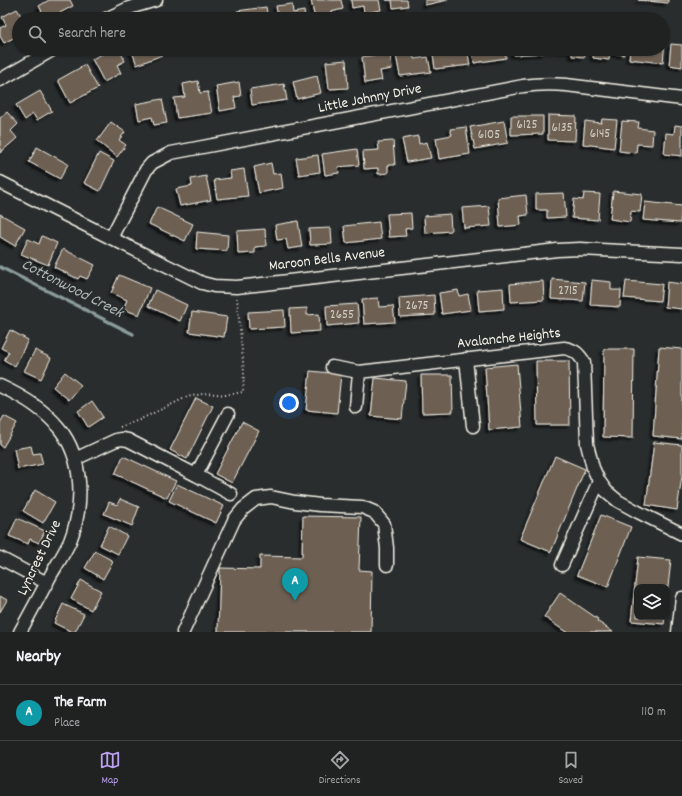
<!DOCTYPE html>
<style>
:root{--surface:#202222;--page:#282a2a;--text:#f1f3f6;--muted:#a2a4a5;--line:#3d3f40;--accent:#bca0f2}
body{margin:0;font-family:Dekko,sans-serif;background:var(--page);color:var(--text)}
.controls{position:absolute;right:12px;bottom:12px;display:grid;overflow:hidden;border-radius:8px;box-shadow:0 1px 3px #0004}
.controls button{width:36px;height:36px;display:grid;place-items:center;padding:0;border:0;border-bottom:1px solid var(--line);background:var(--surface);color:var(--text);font:20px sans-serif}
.you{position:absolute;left:289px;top:403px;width:14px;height:14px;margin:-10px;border:3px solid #fff;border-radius:50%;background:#1a73e8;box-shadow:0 0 0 6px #1a73e833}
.badge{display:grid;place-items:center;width:26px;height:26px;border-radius:50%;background:var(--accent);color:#fff;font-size:13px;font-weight:700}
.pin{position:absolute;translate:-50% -33px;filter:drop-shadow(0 1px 2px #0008)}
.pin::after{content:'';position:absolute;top:21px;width:14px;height:12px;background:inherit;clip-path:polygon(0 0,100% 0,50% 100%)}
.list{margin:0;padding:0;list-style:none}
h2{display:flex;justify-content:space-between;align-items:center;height:52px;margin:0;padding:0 16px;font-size:17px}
h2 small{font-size:13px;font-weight:400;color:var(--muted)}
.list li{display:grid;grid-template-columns:26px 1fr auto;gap:12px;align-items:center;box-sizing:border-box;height:56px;padding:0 16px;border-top:1px solid var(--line)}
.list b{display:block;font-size:15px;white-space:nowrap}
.list p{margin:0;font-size:13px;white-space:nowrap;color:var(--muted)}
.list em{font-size:13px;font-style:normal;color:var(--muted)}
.icon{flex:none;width:22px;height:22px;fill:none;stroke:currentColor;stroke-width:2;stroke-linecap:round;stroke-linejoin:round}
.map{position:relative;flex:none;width:682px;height:632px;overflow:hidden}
.search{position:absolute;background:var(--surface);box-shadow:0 1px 3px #0004;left:12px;right:12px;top:12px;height:44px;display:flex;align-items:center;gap:10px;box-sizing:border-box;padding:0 14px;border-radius:22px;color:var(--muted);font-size:15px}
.sheet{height:108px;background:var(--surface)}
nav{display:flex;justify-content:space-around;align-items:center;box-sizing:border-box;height:56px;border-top:1px solid var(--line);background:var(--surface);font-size:11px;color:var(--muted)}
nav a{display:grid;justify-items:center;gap:2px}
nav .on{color:var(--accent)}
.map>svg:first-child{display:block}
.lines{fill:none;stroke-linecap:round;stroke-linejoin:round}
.stream{stroke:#8b9c9b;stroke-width:3.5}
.building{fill:#6d6153;stroke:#f4f1e8;filter:url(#shadow)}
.minor-casing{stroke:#f4f1e8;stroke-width:15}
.path{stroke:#f4f1e8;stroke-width:2;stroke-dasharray:1 3;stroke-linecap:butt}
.minor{stroke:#2a2d2e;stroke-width:12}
.labels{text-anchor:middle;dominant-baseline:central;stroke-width:4;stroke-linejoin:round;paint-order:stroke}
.number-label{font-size:13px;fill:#d2cdc3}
.street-label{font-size:15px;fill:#f4f1e8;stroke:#2a2d2e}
.water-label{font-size:16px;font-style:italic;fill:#aeb8b5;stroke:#2a2d2e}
</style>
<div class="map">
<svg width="682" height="632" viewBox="0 0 682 632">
<defs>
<filter id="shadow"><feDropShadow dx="-3" dy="3" stdDeviation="1" flood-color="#0009"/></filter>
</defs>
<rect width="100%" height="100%" fill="#2a2d2e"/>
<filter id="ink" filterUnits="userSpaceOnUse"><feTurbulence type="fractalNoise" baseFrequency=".025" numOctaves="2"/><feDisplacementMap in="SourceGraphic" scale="8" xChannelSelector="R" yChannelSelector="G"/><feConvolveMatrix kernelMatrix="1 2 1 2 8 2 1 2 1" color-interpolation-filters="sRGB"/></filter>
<g filter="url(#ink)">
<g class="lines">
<path class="stream" d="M0,267L133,334"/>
</g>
<path class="building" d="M49,0H70L73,6L48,19H46L39,6Z
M311,0H341L343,9L331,12L333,19H321L320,14L314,15Z
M351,0H379L381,10L364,13L363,6L352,8Z
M386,0H407L408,6L393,8L392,0Z
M425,0H448L425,5Z
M638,0H668V3Z
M292,4L293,13L304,11L305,19H278L276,6Z
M266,7L268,19H238L237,11Z
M17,9L23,19H19V35L4,43L0,36V28L6,25L2,17Z
M228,14L229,19H201Z
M663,42H665L663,63L629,59L630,49H663Z
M671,44L682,45V67L669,65Z
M113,49H119L125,61L117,65L121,73L104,82L92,59Z
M131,49H160L162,55L137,65Z
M467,49L470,65L435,69L433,54Z
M472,49H505L506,58L474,63Z
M513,49H544V53L514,55Z
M552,49H585V57L572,56V51Z
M594,49H624V55L610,53L609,60L593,58Z
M413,52L414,59L428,57L431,72L400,76L396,55Z
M390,53L392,69L380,71L382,80L365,83L362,57Z
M346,60L348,88L329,89L326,62Z
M85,65L98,88L70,103L58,80Z
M317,76L321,93L297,99L293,82Z
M198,81L200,93L208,92L212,113L177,118L174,98L185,97L183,84Z
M239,82L241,96L234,97L236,108L220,111L216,86Z
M284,84L287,100L252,105L250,89Z
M40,91L52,111L37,120L33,114L25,120L16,105Z
M162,99L167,123L154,125L152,117L139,120L136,104Z
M7,112L18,124L11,131L17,138L0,153V118Z
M548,115L576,116L575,141L548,140Z
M511,116H543V134L511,135Z
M602,119L617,120L614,148L583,144L585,121L601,123Z
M504,121L508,143L475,149L470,127Z
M622,121L639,122L638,128L653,130L652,145L637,144L636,153L619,151Z
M111,122L125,132L119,140L126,145L117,157L97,141Z
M675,125L682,126V156L664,154L666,133L674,134Z
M466,127L470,154L439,159L436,138L452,135L450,129Z
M418,136L419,144L427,142L431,158L407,162L402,139Z
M393,141L395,165H388V173L378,174V168L364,169L363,151L379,150L378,142Z
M37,147L68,164L60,179L29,162Z
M357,149L359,165L338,167L339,173L325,175L322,154Z
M99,153L114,161L100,191L84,183Z
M318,155L320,172L299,175L296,158Z
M271,163L273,174L281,173L283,188L259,193L254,167Z
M244,169L248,196L217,199L214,180L231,178L230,171Z
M206,176L211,200L180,206L176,189L192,186L191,179Z
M613,191L642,194L640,212L631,211L630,222L610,219Z
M564,193L566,217L547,218V210H536V194Z
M584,193L600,194L598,220L572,218L574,199L583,200Z
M526,195L528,215L520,216L521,225L500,227L498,198Z
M645,202L682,206L680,223L643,220Z
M489,206L491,226L464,228L462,208Z
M157,207L193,224L185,241L149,224Z
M411,213L412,228L405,229L406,236L389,237L387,214Z
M0,214L25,228L15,246L0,237Z
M450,214L451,231L425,233L424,216Z
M298,221L302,247L288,249L286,239L277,240L275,225Z
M379,222L381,239L346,243L344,226Z
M331,228L332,244L310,245L309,229Z
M265,229L266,246L255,247V253L238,254L237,231Z
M197,232L228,235L227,251L196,249Z
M42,236L57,243L48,265L21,254L28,239L39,244Z
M63,249L95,265L87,279L80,276L78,279L54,267Z
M119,275L150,288L139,315L123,309L127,300L111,293Z
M552,279L585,282L583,301L551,299Z
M592,280L611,282V290H621L620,307L590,305Z
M543,281L544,300L511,302L510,284Z
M626,281L662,284L660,301L624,298Z
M667,282L682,284V309L665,307Z
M503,288L504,309L479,311L477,290Z
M155,290L187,305L180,321L148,306Z
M458,290L459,296L468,294L471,310L442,314L439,293Z
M434,295L435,315L400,317L399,298Z
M378,298L379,307L393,306L395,322L364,324L362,299Z
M357,304L359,323L327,326L326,306Z
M307,308V315L319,314L320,331L291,333L290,309Z
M284,310L285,327L249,329L248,312Z
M192,312L227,317L224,337L189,332Z
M10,330L28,340L15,366L4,360L9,352L1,348Z
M659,347L682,349V439L653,436Z
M604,349H634L633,438L603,437Z
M35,350L51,358L41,379L24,371Z
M536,361H569L570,425H537Z
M517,364L522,427L489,430L485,367Z
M310,371L341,374L337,413L306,410Z
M65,372L81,385L69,400L53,387Z
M421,375H452L453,412L422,413Z
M375,378L406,381L402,419L371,416Z
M196,398L213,406L187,459L170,450Z
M92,401L103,417L88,427L78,411Z
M4,416L17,423L3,447L0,445V423Z
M242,422L259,431L232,483L215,474Z
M654,442L682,445V476L677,510L646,505Z
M31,446L33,454L40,453L43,464L18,469L14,449Z
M123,456L176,481L167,498L115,474Z
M555,456L585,469L551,552L520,539Z
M177,484L224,506L216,523L169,501Z
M35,490L55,502L43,523L23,511Z
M120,499L139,507L132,526L104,514L109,502L117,505Z
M601,515L631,527L608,587L577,575Z
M303,516L361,517L359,570L372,571L371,632H218L220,568L260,569V556L302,557Z
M17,518L45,531L39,543L30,539L28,544L9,536Z
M109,526L127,536L118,554L100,545Z
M95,551L113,561L103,579L85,568Z
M638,557L671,560L667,596V587H637V617H665L664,624L631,621Z
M81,580L101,591L91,610L71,599Z
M560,593L598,619L597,621L613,632H566L544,617Z
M0,596L7,600L0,612Z
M63,604L84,614L75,632H72L54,623Z"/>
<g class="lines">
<g class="minor-casing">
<path id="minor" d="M106,19L129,8L156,0
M0,80L54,49
M0,182L111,238L202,283L214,286L237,287L557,250L580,249L682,254
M111,238L146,170L152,163L171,153L523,86C538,84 552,84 566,85L682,99
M466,359L473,426
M332,367L359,372L564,348C575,350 578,353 584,362L587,444L593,468L599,481L606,491L618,501L638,512L682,534
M0,386C22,396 44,409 59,428C84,459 84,506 70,541C65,552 58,563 52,573C41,593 31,612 20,632
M356,407L359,372
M75,459L116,440L122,439L128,440L196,475L228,414
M196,475L231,494
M0,558L47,583
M562,565L599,481
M183,632L204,586L234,520L243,509L256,499L271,497L295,502L320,505L362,507L374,512L384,524L387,548V565
M678,632L682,598"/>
</g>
<path class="path" d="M120,427L139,420L187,397L207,393L226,395L243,392L244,372L237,298"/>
<use href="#minor" class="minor"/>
</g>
</g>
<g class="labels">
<g class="number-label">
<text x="527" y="125">6125</text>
<text x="562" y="128">6135</text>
<text x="600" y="134">6145</text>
<text x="489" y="135">6105</text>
<text x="568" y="291">2715</text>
<text x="417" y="306">2675</text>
<text x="342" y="315">2655</text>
</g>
<g class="street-label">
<text transform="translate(370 99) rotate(-11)">Little Johnny Drive</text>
<text transform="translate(327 260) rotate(-7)">Maroon Bells Avenue</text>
<text transform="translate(509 339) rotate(-6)">Avalanche Heights</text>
<text transform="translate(40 558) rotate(-64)">Lyncrest Drive</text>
</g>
<g class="water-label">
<text transform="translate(72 289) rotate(27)">Cottonwood Creek</text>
</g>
</g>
</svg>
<div class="controls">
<button><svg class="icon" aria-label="layers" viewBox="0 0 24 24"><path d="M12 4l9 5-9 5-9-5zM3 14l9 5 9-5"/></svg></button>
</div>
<div class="you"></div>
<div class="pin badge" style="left:295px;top:601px;background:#0f9aa8">A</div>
<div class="search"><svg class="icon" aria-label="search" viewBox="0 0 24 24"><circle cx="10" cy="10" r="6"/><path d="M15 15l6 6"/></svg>Search here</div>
</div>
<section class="sheet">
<h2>Nearby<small></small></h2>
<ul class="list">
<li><span class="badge" style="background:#0f9aa8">A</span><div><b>The Farm</b><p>Place</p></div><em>110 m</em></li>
</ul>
</section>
<nav>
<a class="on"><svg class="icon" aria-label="map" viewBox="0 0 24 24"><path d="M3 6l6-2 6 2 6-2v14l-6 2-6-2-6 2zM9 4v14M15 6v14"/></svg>Map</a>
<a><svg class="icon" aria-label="directions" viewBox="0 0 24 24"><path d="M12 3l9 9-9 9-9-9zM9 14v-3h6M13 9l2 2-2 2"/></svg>Directions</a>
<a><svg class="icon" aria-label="saved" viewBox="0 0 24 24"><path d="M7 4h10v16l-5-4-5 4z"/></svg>Saved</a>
</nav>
